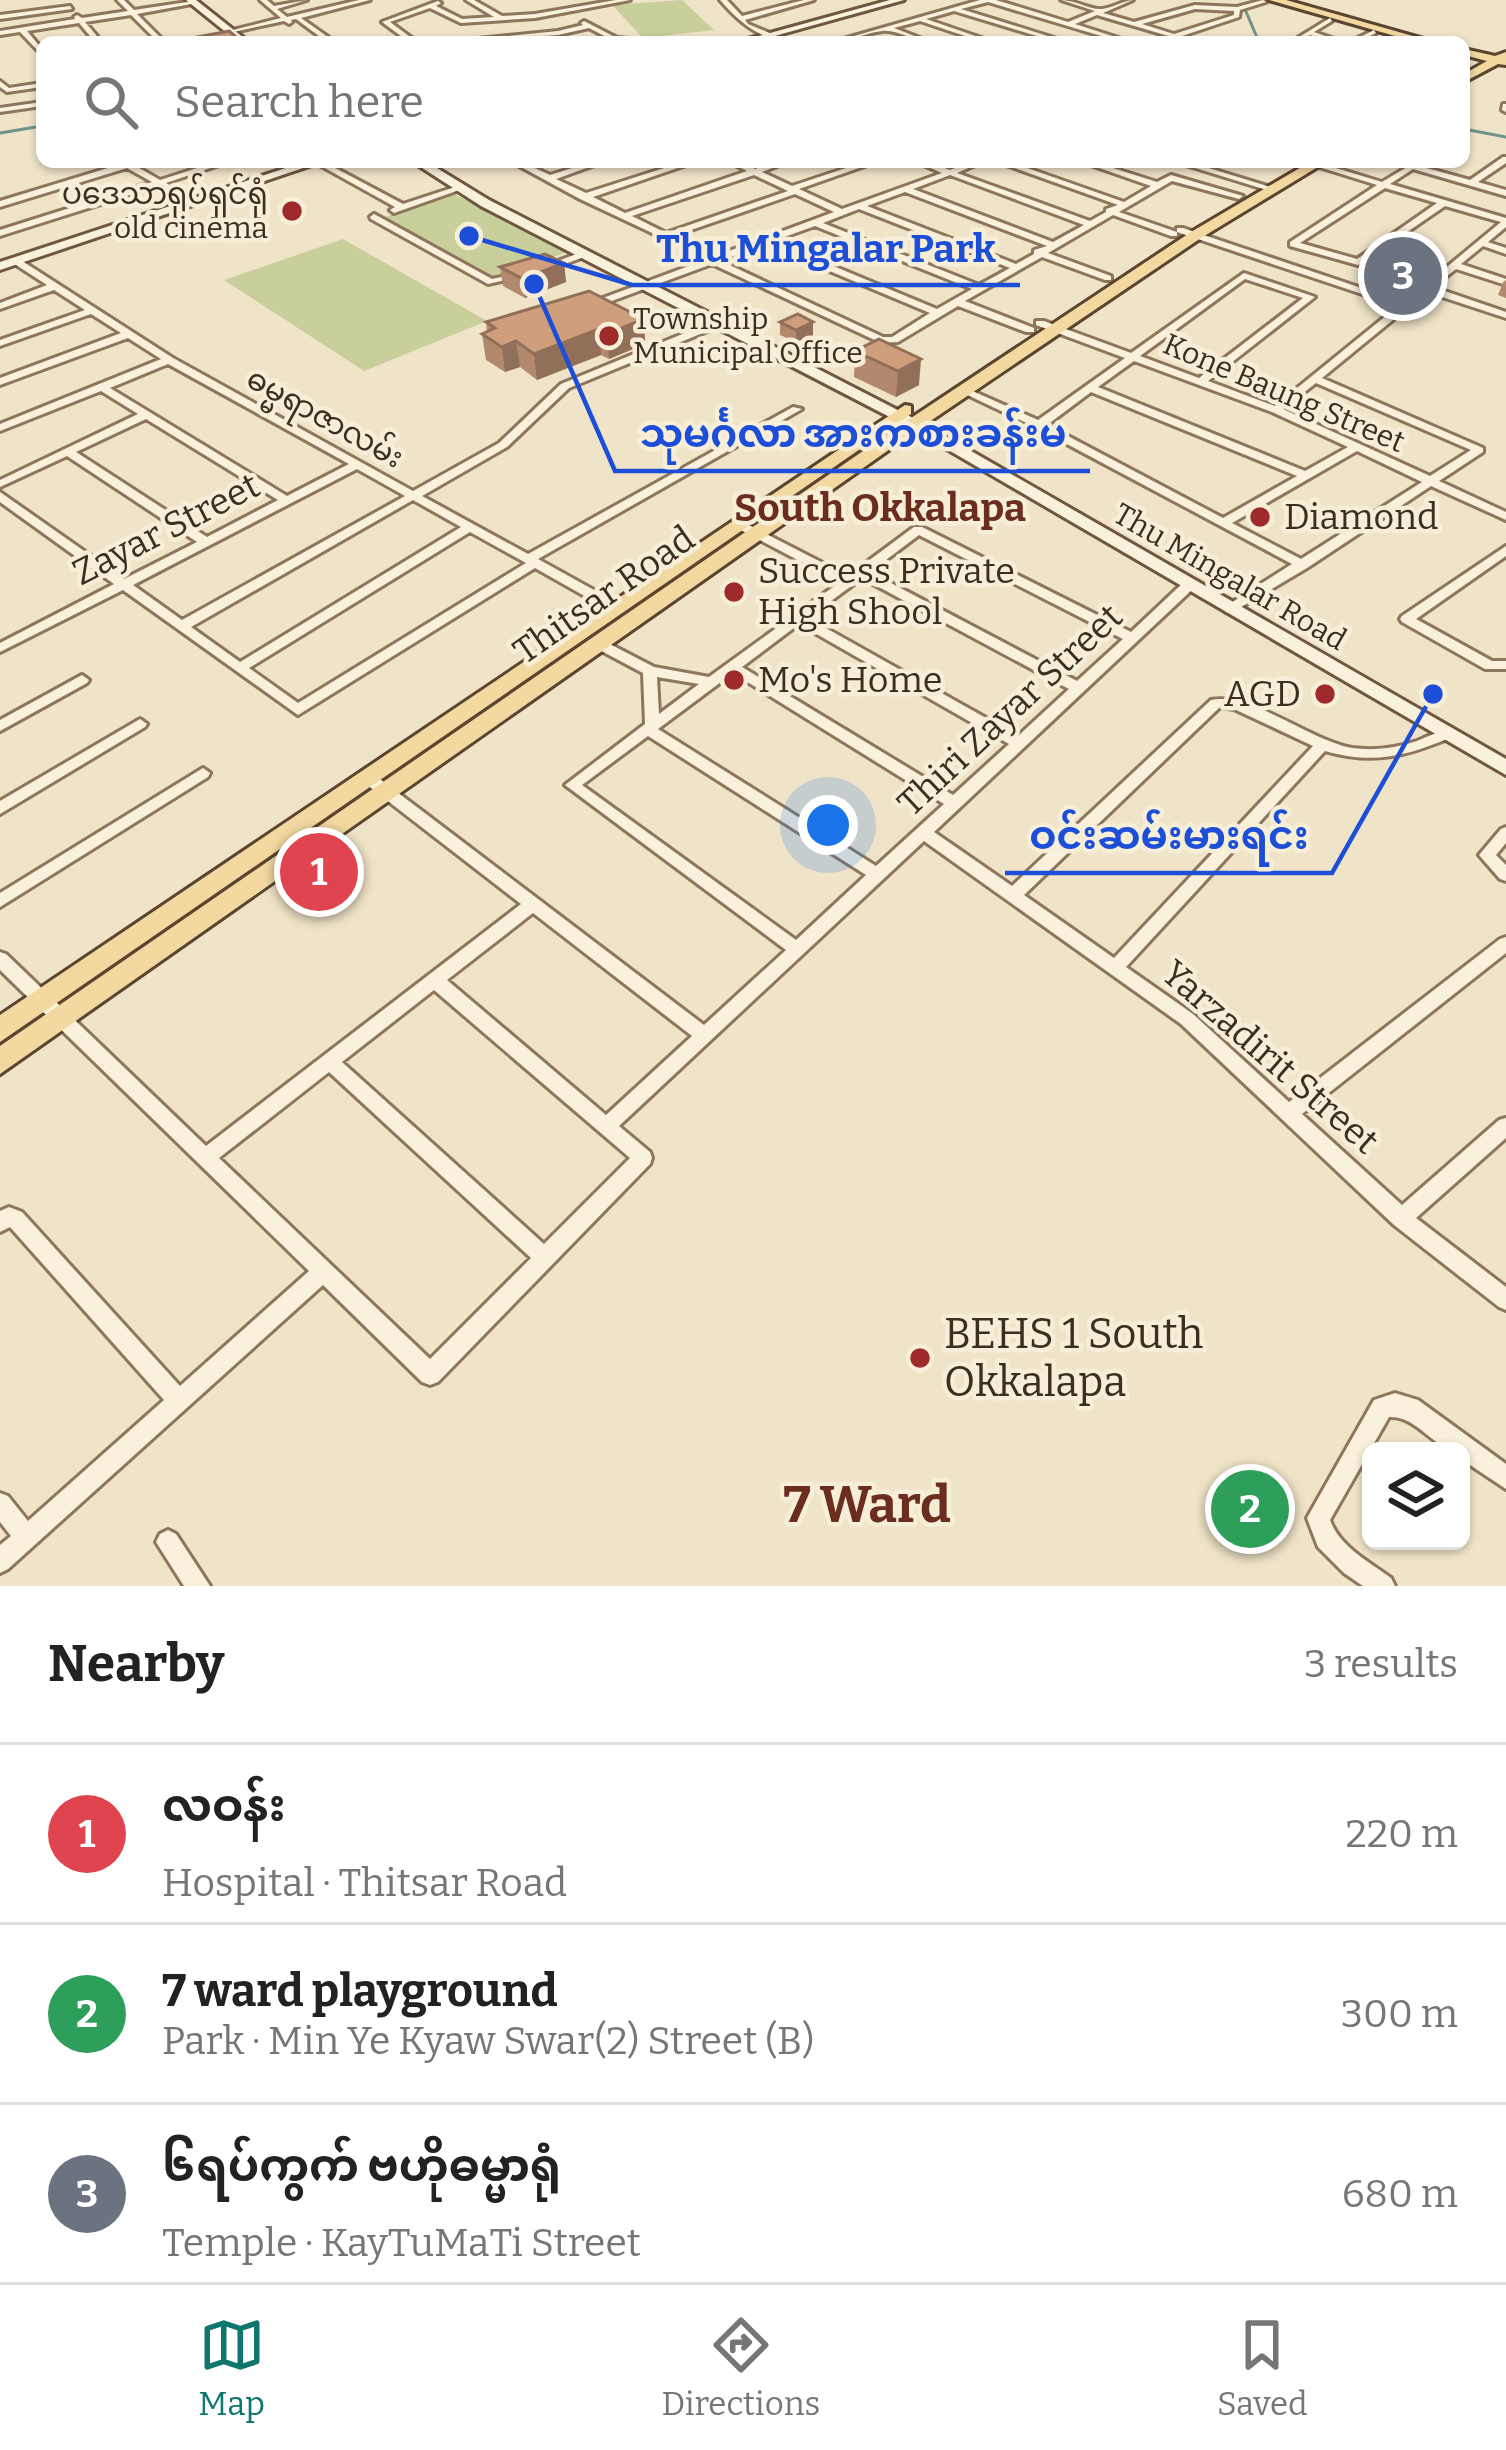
<!DOCTYPE html>
<meta charset="utf-8">
<style>
:root{--surface:#fff;--page:#f6f6f6;--text:#222;--muted:#767676;--line:#e0e0e0;--accent:#0f766e}
body{margin:0;font-family:Bitter,"Noto Sans Myanmar",serif;background:var(--page);color:var(--text)}
.controls{position:absolute;right:36px;bottom:36px;display:grid;overflow:hidden;border-radius:18px;box-shadow:0 3px 9px #0004}
.controls button{width:108px;height:108px;display:grid;place-items:center;padding:0;border:0;border-bottom:3px solid var(--line);background:var(--surface);color:var(--text);font:60px sans-serif}
.you{position:absolute;left:828px;top:825px;width:42px;height:42px;margin:-30px;border:9px solid #fff;border-radius:50%;background:#1a73e8;box-shadow:0 0 0 18px #1a73e833}
.badge{display:grid;place-items:center;width:78px;height:78px;border-radius:50%;background:var(--accent);color:#fff;font-size:39px;font-weight:700}
.pin{position:absolute;translate:-50% -50%;border:6px solid #fff;box-shadow:0 3px 12px #0006}
.list{margin:0;padding:0;list-style:none}
h2{display:flex;justify-content:space-between;align-items:center;height:156px;margin:0;padding:0 48px;font-size:51px}
h2 small{font-size:39px;font-weight:400;color:var(--muted)}
.list li{display:grid;grid-template-columns:78px 1fr auto;gap:36px;align-items:center;box-sizing:border-box;height:180px;padding:0 48px;border-top:3px solid var(--line)}
.list b{display:block;font-size:45px;white-space:nowrap}
.list p{margin:0;font-size:39px;white-space:nowrap;color:var(--muted)}
.list em{font-size:39px;font-style:normal;color:var(--muted)}
.icon{flex:none;width:66px;height:66px;fill:none;stroke:currentColor;stroke-width:2;stroke-linecap:round;stroke-linejoin:round}
.map{position:relative;flex:none;width:1506px;height:1586px;overflow:hidden}
.search{position:absolute;background:var(--surface);box-shadow:0 3px 9px #0004;left:36px;right:36px;top:36px;height:132px;display:flex;align-items:center;gap:30px;box-sizing:border-box;padding:0 42px;border-radius:18px;color:var(--muted);font-size:45px}
.sheet{height:696px;background:var(--surface)}
nav{display:flex;justify-content:space-around;align-items:center;box-sizing:border-box;height:168px;border-top:3px solid var(--line);background:var(--surface);font-size:33px;color:var(--muted)}
nav a{display:grid;justify-items:center;gap:6px}
nav .on{color:var(--accent)}
.map>svg:first-child{display:block}
.green{fill:#c9cf9b}
.lines{fill:none;stroke-linecap:round;stroke-linejoin:round}
.stream{stroke:#6f938a;stroke-width:3}
.street-casing{stroke:#8d765c;stroke-width:6}
.secondary-casing{stroke:#6f573f;stroke-width:6}
.primary-casing{stroke:#5b4430;stroke-width:6}
.street{fill:#faf1dc;fill-rule:evenodd}
.secondary{fill:#faf1dc;fill-rule:evenodd}
.primary{fill:#f3d9a0;fill-rule:evenodd}
.wall{fill:#b2896c}
.shaded-wall{fill:#916f58}
.building{fill:#cf9f7d;stroke:#916f58;stroke-width:3}
.poi-dot{fill:#9e2a2b;stroke:#f7eed8;stroke-width:4.5}
.labels{text-anchor:middle;dominant-baseline:central;stroke-width:9;stroke-linejoin:round;paint-order:stroke}
.far-poi-label{font-size:30px;fill:#3d2e20;stroke:#f7eed8;text-anchor:end}
.far-street-label{font-size:30px;fill:#3d2e20;stroke:#f7eed8}
.poi-label{font-size:36px;fill:#3d2e20;stroke:#f7eed8;text-anchor:start}
.street-label{font-size:36px;fill:#3d2e20;stroke:#f7eed8}
.far-district-label{font-size:39px;font-weight:bold;fill:#6b2e1e;stroke:#f7eed8}
.near-poi-label{font-size:42px;fill:#3d2e20;stroke:#f7eed8;text-anchor:start}
.near-quarter-label{font-size:51px;font-weight:bold;fill:#6b2e1e;stroke:#f7eed8}
.leader{fill:none;stroke:#1d4ed8;stroke-width:4.5}
.callout-dot{fill:#1d4ed8;stroke:#f7eed8;stroke-width:4.5}
.callout-label{font-size:39px;text-anchor:middle;font-weight:bold;fill:#1d4ed8;stroke:#f7eed8;stroke-width:9;stroke-linejoin:round;paint-order:stroke}
</style>
<div class="map">
<svg width="1506" height="1586" viewBox="0 0 1506 1586">
<rect width="100%" height="100%" fill="#f0e4c8"/>
<path class="green" d="M682,0L714,30L643,38L612,5Z
M454,194L567,252L483,282L373,221Z
M343,239L487,321L364,371L224,280Z"/>
<g class="lines">
<path class="stream" d="M1244,7L1259,42
M1464,129L1506,137
M0,133L42,126"/>
<g class="street-casing">
<path id="street" d="M117,0H124L134,10L194,1L197,3L137,14L165,42H158L131,15L85,22L102,42H95L79,23L27,31L42,49V55L20,32L0,35V31L75,19L74,17L77,15L82,18L128,11Z
M260,0H267L274,6L307,0L277,9L287,17L359,0H370L301,18L335,42H327L296,19L291,20L292,22L289,24L284,21L229,33V31L281,18Z
M466,0H474L502,16L535,14L616,0H630L535,18L461,23L430,8L390,22L417,42H409L382,22L438,1L441,3L436,6L462,19L494,17Z
M720,0H727L742,16L804,0H814L745,20L748,24L791,42C760,40 739,22 720,0Z
M980,0H996L1068,22L1095,11L1061,0C1075,0 1090,10 1102,9C1113,8 1122,1 1133,0L1103,13L1134,22L1195,5L1237,7L1263,0L1266,2L1240,10L1239,17L1179,37V39L1167,42L1172,37L1097,15L1075,24L1131,42H1121L988,2L961,9L1067,42H1057L954,11L926,19L993,42H983L920,21L894,28L930,42C914,42 897,29 882,31C865,33 850,42 833,42ZM1195,9L1234,11V15L1174,34L1142,24Z
M70,6L72,9L0,19V15Z
M1330,18L1332,21L1314,32L1343,42H1333L1310,35L1299,42H1291Z
M584,21L617,38L663,42H616L589,28L558,35L448,42L558,31L583,25L581,23Z
M1374,30L1376,33L1358,42H1350Z
M0,81L9,88L42,83V87L7,92L0,87Z
M42,102V106L0,112V108Z
M1503,104H1506V112L1502,110Z
M1503,157H1506V163L1478,182L1506,190V196L1413,169L1390,184L1506,218V227L1488,242L1506,248V254L1483,246L1461,264L1506,279V285L1456,269L1433,287L1506,312V318L1427,292L1322,378L1483,448V452L1439,481L1506,512V520L1431,486L1307,568L1231,613L1226,612L1224,609L1226,606L1292,564L1035,427L959,391L968,389L1038,420L1125,358L1036,325V321H1044L1131,353L1244,273L1315,297L1208,381L1275,406L1398,306L1177,232V228H1183L1403,302L1436,275L1375,254L1358,265L1290,246V242L1377,185L1303,162H1316L1382,182L1412,164L1470,180ZM1385,188L1437,203L1357,259L1300,243ZM1445,206L1501,222L1442,271L1381,250ZM1245,279L1303,298L1199,378L1140,356ZM1134,361L1272,412L1348,447L1305,471L1098,387ZM1316,383L1471,450L1430,476L1283,409ZM1091,392L1297,476L1223,518L1047,425ZM1357,451L1422,482L1301,559L1232,523Z
M121,162H141L134,165L160,180L216,162H228L166,183L197,200V204H191L158,186L0,236V230L152,182L127,168L0,207V201L121,164Z
M314,162H324L403,204L458,186L465,188L394,213L390,210L395,207Z
M512,162H522L550,175L591,162H603L556,179L586,193L683,162H695L593,197L625,213L747,171L730,162H741L755,169L775,162H787L762,172L792,186L864,162H876L799,189L842,209L942,173L917,162H929L950,170L970,162H982L957,173L1090,221L1106,212V209L1118,205L998,162H1010L1124,202L1151,186L1082,162H1094L1157,182L1171,175L1243,196L1239,199L1172,181L1119,212L1177,232V236H1171L1113,215L1048,253L1111,276V280H1105L1042,257L965,301L1034,328V332H1026L958,306L898,342L881,343L712,264L590,309H584V305L834,212L795,194L665,239L580,199ZM754,175L788,191L666,233L632,216ZM950,175L1084,225L1053,242L913,189ZM905,192L1047,246L1034,250V254L1016,264L867,206ZM859,209L1010,268L979,285L823,223ZM815,226L972,289L937,309L773,241ZM765,244L930,313L892,337H883L721,261Z
M1176,162H1189L1277,189L1270,191Z
M374,214L492,279L519,273L524,276L488,284L371,219L370,217Z
M584,251L589,254L587,256L545,271L537,269Z
M13,259H19L173,358L413,491L499,443L561,384L714,321H722V325L569,388L507,447L422,496L528,554L793,407L802,409L538,559L621,605L623,608L621,611H611L535,568L298,715L123,590L0,652V643L114,584L0,502V492L124,579L197,542L67,456L0,487V480L138,414L101,391L0,431V424L161,359L128,338L0,385V378L121,333L91,314L0,346V340L85,310L54,290L0,309V303L47,285L13,263ZM168,364L349,464L287,496L110,388ZM146,419L278,500L207,537L76,452ZM357,469L405,496L182,620L133,585ZM413,500L461,527L240,662L191,627ZM470,532L526,563L298,703L249,668Z
M739,520L848,576L914,527H922L1131,632L1185,581H1195V587L934,832L1012,886L1211,700C1252,692 1308,740 1352,748C1374,751 1396,748 1417,741C1429,736 1439,730 1452,731L1454,734L1452,737C1406,756 1375,765 1325,751L1126,967L1193,1014L1289,1102L1500,939L1506,937V953L1302,1114L1402,1205L1499,1120L1506,1118V1138L1416,1218L1506,1287V1310L1499,1307L1394,1225L1181,1024L924,841L619,1126L650,1152L652,1158L650,1164L438,1382L430,1385L422,1382L323,1285L8,1569L0,1573V1545L11,1536L0,1522V1493L8,1496L28,1521L164,1400L10,1227L0,1232V1211L9,1207L22,1212L180,1386L309,1271L0,970V952L6,954L206,1146L521,904L362,781L360,777L362,773H372L704,1025L786,950L565,785L645,724L643,673L592,646L590,643L592,640H602L654,667L709,677L840,582L735,527V521ZM919,535L1123,639L1077,681L870,572ZM862,578L1069,689L1018,736L808,618ZM799,624L1009,744L953,795L742,667ZM733,673L944,804L876,866L658,729ZM657,677L699,684L659,714ZM1220,707L1234,709L1313,746L1114,958L1024,895ZM648,736L866,875L796,940L582,785ZM533,913L692,1036L606,1115L447,980ZM434,990L630,1158L544,1244L342,1062ZM329,1072L531,1258L430,1359L219,1158Z
M1506,546V556L1416,619L1492,661H1506V669H1485L1402,622L1400,619L1402,616Z
M82,675L89,680L87,683L0,731V720Z
M140,719L147,724L145,727L0,814V801Z
M203,768L210,773L208,777L0,907V893Z
M1506,827V843L1496,855L1506,865V881L1500,879L1479,855L1501,829Z
M1395,1393L1418,1400L1506,1464V1489L1461,1459V1451C1433,1451 1418,1415 1389,1417L1330,1520C1340,1547 1368,1561 1391,1578L1395,1586H1363L1344,1573L1318,1547L1307,1518L1374,1400Z
M168,1530L176,1534L210,1586H184L156,1542L160,1534Z"/>
</g>
<g class="secondary-casing">
<path id="secondary" d="M186,0H196L249,42H238Z
M890,0H904L753,42H737Z
M304,162H321L0,270V262Z
M413,162H427L489,200L919,421L1506,759V775L909,427L481,206Z"/>
</g>
<g class="primary-casing">
<path id="primary" d="M1269,0H1286L1434,42H1416Z
M1464,49L1495,56L1506,52V65L1498,64L1464,82V74L1487,61L1464,55Z
M1310,162H1326L1201,238L920,428L0,1074V1046L908,420L1191,232Z
M905,405L911,406V414L0,1042V1015Z"/>
</g>
<use href="#street" class="street"/>
<use href="#secondary" class="secondary"/>
<use href="#primary" class="primary"/>
</g>
<path class="wall" d="M564,263L566,282L525,298L503,286L500,267Z
M1506,280V298L1498,295L1503,282Z
M644,319L645,344L609,359L601,355L537,380L520,367L505,372L486,360L482,334L487,332L486,322Z
M780,322H813V335L796,342L780,335Z
M879,339L919,385L896,397L854,377L855,351Z"/>
<path class="shaded-wall" d="M564,263L566,282L525,298L523,279Z
M644,319L645,344L609,359L607,334Z
M813,322V335L796,342V330Z
M599,329L601,355L537,380L534,354Z
M516,341L520,367L505,372L502,347Z
M921,359L919,385L896,397L898,371Z"/>
<path class="building" d="M229,31L242,42H170Z
M545,254L564,263L523,279L500,267Z
M589,291L644,319L607,334L599,329L534,354L516,341L502,347L482,334L495,328L486,322Z
M798,314L813,322L796,330L780,322Z
M879,339L921,359L898,371L855,351Z"/>
<g class="poi-dot">
<circle cx="292" cy="211" r="12"/>
<circle cx="609" cy="336" r="12"/>
<circle cx="1260" cy="517" r="12"/>
<circle cx="734" cy="592" r="12"/>
<circle cx="734" cy="680" r="12"/>
<circle cx="1325" cy="694" r="12"/>
<circle cx="920" cy="1358" r="12"/>
</g>
<g class="labels">
<g class="far-poi-label">
<text x="268" y="194">ပဒေသာရုပ်ရှင်ရုံ<tspan x="268" dy="34">old cinema</tspan></text>
<text x="633" y="319" text-anchor="start">Township<tspan x="633" dy="34">Municipal Office</tspan></text>
</g>
<g class="far-street-label">
<text transform="translate(1284 393) rotate(23)">Kone Baung Street</text>
<text transform="translate(325 418) rotate(29)">ဓမ္မရာဇာလမ်း</text>
<text transform="translate(1230 577) rotate(30)">Thu Mingalar Road</text>
</g>
<g class="poi-label">
<text x="1284" y="517">Diamond</text>
<text x="758" y="571">Success Private<tspan x="758" dy="41">High Shool</tspan></text>
<text x="758" y="680">Mo's Home</text>
<text x="1301" y="694" text-anchor="end">AGD</text>
</g>
<g class="street-label">
<text transform="translate(166 529) rotate(-27)">Zayar Street</text>
<text transform="translate(604 595) rotate(-35)">Thitsar Road</text>
<text transform="translate(1010 710) rotate(-43)">Thiri Zayar Street</text>
<text transform="translate(1270 1057) rotate(41)">Yarzadirit Street</text>
</g>
<g class="far-district-label">
<text x="880" y="508">South Okkalapa</text>
</g>
<g class="near-poi-label">
<text x="944" y="1334">BEHS 1 South<tspan x="944" dy="48">Okkalapa</tspan></text>
</g>
<g class="near-quarter-label">
<text x="867" y="1505">7 Ward</text>
</g>
</g>
<path class="leader" d="M469 236L632 285H1020M534 284L615 471H1090M1433 694L1332 873H1005"/>
<g class="callout-dot">
<circle cx="469" cy="236" r="12"/>
<circle cx="534" cy="284" r="12"/>
<circle cx="1433" cy="694" r="12"/>
</g>
<g class="callout-label">
<text x="826" y="262">Thu Mingalar Park</text>
<text x="853" y="447">သုမင်္ဂလာ အားကစားခန်းမ</text>
<text x="1169" y="849">ဝင်းဆမ်းမားရင်း</text>
</g>
</svg>
<div class="controls">
<button><svg class="icon" aria-label="layers" viewBox="0 0 24 24"><path d="M12 4l9 5-9 5-9-5zM3 14l9 5 9-5"/></svg></button>
</div>
<div class="you"></div>
<div class="pin badge" style="left:319px;top:872px;background:#e0444e">1</div>
<div class="pin badge" style="left:1250px;top:1509px;background:#2e9e5b">2</div>
<div class="pin badge" style="left:1403px;top:276px;background:#6b7280">3</div>
<div class="search"><svg class="icon" aria-label="search" viewBox="0 0 24 24"><circle cx="10" cy="10" r="6"/><path d="M15 15l6 6"/></svg>Search here</div>
</div>
<section class="sheet">
<h2>Nearby<small>3 results</small></h2>
<ul class="list">
<li><span class="badge" style="background:#e0444e">1</span><div><b>လဝန်း</b><p>Hospital · Thitsar Road</p></div><em>220 m</em></li>
<li><span class="badge" style="background:#2e9e5b">2</span><div><b>7 ward playground</b><p>Park · Min Ye Kyaw Swar(2) Street (B)</p></div><em>300 m</em></li>
<li><span class="badge" style="background:#6b7280">3</span><div><b>၆ရပ်ကွက် ဗဟိုဓမ္မာရုံ</b><p>Temple · KayTuMaTi Street</p></div><em>680 m</em></li>
</ul>
</section>
<nav>
<a class="on"><svg class="icon" aria-label="map" viewBox="0 0 24 24"><path d="M3 6l6-2 6 2 6-2v14l-6 2-6-2-6 2zM9 4v14M15 6v14"/></svg>Map</a>
<a><svg class="icon" aria-label="directions" viewBox="0 0 24 24"><path d="M12 3l9 9-9 9-9-9zM9 14v-3h6M13 9l2 2-2 2"/></svg>Directions</a>
<a><svg class="icon" aria-label="saved" viewBox="0 0 24 24"><path d="M7 4h10v16l-5-4-5 4z"/></svg>Saved</a>
</nav>
